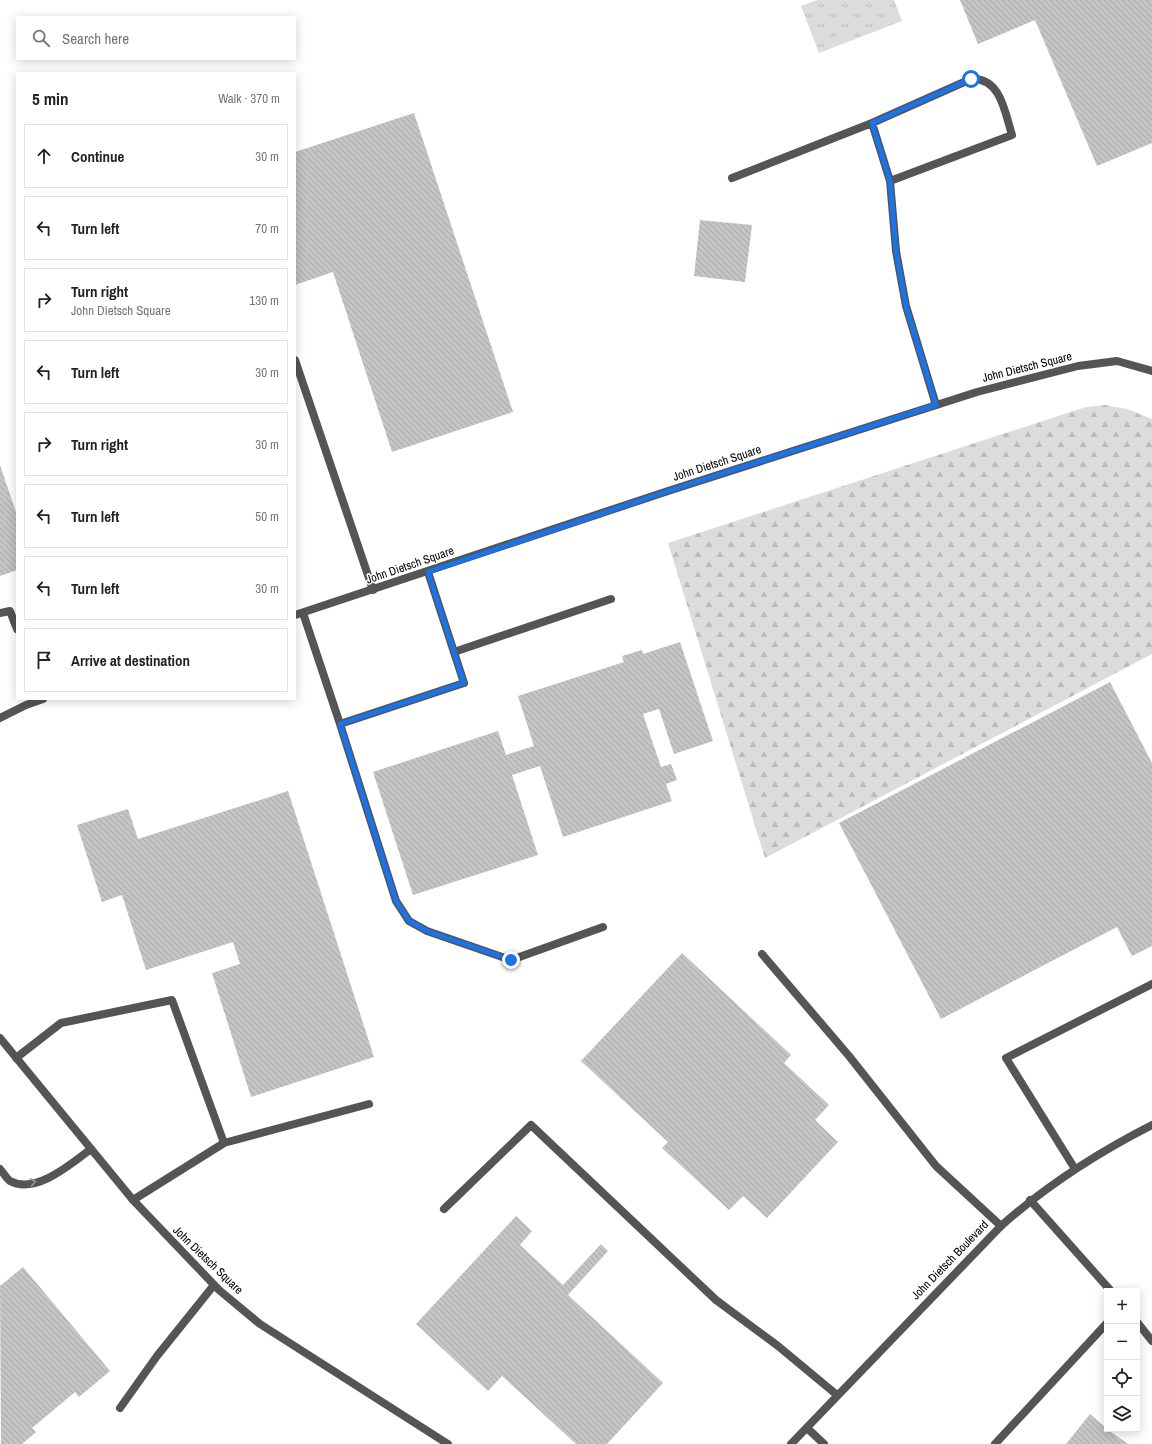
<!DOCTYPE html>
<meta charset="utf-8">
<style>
:root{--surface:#fff;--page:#f6f6f6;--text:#222;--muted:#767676;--line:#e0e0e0}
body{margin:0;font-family:"Archivo Narrow",sans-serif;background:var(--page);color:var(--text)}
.controls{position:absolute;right:12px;bottom:12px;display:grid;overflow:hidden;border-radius:0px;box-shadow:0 2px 10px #0003}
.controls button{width:36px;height:36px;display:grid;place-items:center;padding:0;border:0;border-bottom:1px solid var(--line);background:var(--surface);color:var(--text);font:20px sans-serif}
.stop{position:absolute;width:12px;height:12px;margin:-9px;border:3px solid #1a73e8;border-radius:50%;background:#fff}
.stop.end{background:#1a73e8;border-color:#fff;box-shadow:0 1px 4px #0008}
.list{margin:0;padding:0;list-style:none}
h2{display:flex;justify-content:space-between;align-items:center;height:52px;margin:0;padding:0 16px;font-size:17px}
h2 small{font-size:13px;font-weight:400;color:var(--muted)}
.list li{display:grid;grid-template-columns:26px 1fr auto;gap:12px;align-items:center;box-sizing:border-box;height:64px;margin:0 8px 8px;padding:0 8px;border:1px solid var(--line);border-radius:0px}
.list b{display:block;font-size:15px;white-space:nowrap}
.list p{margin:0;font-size:13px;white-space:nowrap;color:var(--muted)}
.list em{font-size:13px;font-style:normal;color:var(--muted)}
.icon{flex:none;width:22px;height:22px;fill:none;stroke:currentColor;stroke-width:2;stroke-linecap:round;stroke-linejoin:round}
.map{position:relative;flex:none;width:1152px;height:1444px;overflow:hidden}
.search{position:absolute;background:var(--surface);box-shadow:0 2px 10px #0003;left:16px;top:16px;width:280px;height:44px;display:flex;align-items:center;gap:10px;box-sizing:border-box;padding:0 14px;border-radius:0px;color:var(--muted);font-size:15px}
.panel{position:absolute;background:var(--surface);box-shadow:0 2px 10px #0003;left:16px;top:72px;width:280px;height:628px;border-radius:0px}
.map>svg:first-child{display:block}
.forest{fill:url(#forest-firs)}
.park{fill:url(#park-tufts)}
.building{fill:url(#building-back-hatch)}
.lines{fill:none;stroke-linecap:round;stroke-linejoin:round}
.service{stroke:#555;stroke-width:8}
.minor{stroke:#555;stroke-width:8}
.tertiary{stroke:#555;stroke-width:8}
.oneway{stroke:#999}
.route{stroke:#1a73e8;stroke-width:5}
.labels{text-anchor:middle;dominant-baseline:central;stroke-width:3;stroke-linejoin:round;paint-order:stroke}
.street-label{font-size:12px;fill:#000;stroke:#fff}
</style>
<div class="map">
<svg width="1152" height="1444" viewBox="0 0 1152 1444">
<defs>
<pattern id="forest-firs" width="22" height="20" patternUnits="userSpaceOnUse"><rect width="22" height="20" fill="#dcdcdc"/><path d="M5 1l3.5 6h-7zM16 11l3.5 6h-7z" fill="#bbb"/></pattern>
<pattern id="park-tufts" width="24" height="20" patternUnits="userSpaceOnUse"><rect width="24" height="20" fill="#dcdcdc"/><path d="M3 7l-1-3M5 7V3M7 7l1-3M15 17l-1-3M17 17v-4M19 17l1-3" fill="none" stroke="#bbb"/></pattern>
<pattern id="building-back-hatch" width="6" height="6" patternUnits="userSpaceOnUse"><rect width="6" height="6" fill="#c4c4c4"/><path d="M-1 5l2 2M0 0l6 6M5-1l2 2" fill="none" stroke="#a7a7a7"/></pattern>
</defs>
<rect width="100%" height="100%" fill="#fff"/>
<path class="forest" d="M1105,405L1127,409L1152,419V654L765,858L668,543L1086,407Z"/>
<path class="park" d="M817,0H894L902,21L819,53L801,6Z"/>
<path class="building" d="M960,0H1152V143L1097,166L1035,20L978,44Z
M414,113L513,412L392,452L333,272L295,285V152Z
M700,220L752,225L745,282L694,276Z
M0,465L17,515V570L0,576Z
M680,642L713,741L674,754L659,709L643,714L661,767L671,764L677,780L666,784L672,801L563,837L540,766L512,775L538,855L413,895L373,772L498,731L506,755L534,746L518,696L624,662L622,656L642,650L643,654Z
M1110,682L1152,763V946L1132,956L1117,927L941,1019L839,823Z
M288,791L374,1057L251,1097L212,973L240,964L233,942L146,970L122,895L102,902L77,825L128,809L138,839Z
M682,953L791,1055L784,1063L829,1105L815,1120L838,1142L767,1218L743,1196L729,1210L662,1148L668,1142L581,1061Z
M516,1216L532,1231L520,1245L563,1285L601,1244L608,1251L568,1295L663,1383L607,1444H576L502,1376L488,1391L416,1324Z
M23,1267L110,1371L79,1397L75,1392L32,1428L36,1432L22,1444H1L0,1286Z
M1090,1414L1107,1429L1128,1444H1066Z"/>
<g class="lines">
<path class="service" d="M872,123L890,181
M732,178L872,123L971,79C1001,77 1005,113 1012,135L890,181L896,251L906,306L936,405
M295,360L373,590
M428,572L464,683L340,724L396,901L409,921L427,931L511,960L603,927
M0,613L10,611L17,629
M303,613L340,724
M454,652L611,599
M762,954L849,1056L936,1166L1001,1226
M16,1058L61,1023L172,1000L224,1143L133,1200
M224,1143L369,1104
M0,1169C3,1172 6,1178 10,1181C36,1195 72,1163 91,1149
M1075,1169L1006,1058L1152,984
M1030,1200L1111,1291
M444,1209L531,1125L716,1300L778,1346L837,1395
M1137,1322L1152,1341
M120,1408L157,1356L214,1285
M807,1428L824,1444
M995,1444L1107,1323"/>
<path class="minor" d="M295,615L668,491L977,392L1078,366L1117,361L1152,371
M0,718L26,705L43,699
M0,1038L133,1200L219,1290L260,1324L448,1444"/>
<path class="tertiary" d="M791,1444L1001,1226C1047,1185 1097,1153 1152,1125"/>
</g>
<defs><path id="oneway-chevron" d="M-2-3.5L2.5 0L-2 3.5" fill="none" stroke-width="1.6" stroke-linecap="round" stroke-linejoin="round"/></defs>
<use class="oneway" href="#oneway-chevron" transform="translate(33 1182) rotate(-10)"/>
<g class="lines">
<path class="route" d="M511,960L427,931L409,921L396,901L340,724L464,683L428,572L668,491L936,405L906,306L896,251L890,181L872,123L971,79"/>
</g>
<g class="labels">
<g class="street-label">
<text transform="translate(1027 367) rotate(-14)">John Dietsch Square</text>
<text transform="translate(717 463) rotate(-18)">John Dietsch Square</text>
<text transform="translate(410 565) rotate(-19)">John Dietsch Square</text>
<text transform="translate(208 1260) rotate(44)">John Dietsch Square</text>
<text transform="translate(950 1260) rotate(-46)">John Dietsch Boulevard</text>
</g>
</g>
</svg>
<div class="controls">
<button>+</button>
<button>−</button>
<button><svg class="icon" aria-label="locate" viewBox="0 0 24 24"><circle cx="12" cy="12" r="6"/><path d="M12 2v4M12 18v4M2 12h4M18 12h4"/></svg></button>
<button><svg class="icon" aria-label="layers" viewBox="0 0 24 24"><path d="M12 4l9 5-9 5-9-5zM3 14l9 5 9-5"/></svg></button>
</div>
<div class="stop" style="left:971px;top:79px"></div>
<div class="stop end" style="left:511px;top:960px"></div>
<div class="search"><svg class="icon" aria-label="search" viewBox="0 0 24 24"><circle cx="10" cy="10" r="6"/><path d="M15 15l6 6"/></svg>Search here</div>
<section class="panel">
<h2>5 min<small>Walk · 370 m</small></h2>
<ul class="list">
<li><svg class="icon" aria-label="ahead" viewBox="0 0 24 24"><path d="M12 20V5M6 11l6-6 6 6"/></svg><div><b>Continue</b></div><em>30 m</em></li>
<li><svg class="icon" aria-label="left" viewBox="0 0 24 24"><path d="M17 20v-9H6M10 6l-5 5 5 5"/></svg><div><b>Turn left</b></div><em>70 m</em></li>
<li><svg class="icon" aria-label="right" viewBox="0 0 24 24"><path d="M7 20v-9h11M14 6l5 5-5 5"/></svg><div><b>Turn right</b><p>John Dietsch Square</p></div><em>130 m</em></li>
<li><svg class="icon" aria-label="left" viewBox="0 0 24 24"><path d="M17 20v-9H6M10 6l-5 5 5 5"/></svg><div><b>Turn left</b></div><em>30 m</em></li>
<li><svg class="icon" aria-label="right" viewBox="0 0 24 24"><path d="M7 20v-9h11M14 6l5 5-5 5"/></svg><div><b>Turn right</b></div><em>30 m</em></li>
<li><svg class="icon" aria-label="left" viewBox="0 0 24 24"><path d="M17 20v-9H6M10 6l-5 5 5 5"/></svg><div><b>Turn left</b></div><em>50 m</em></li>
<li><svg class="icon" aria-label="left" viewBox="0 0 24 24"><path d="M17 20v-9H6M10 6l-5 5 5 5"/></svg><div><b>Turn left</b></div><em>30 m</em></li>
<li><svg class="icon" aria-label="arrive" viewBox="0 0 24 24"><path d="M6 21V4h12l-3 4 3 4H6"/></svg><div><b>Arrive at destination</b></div></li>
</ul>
</section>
</div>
